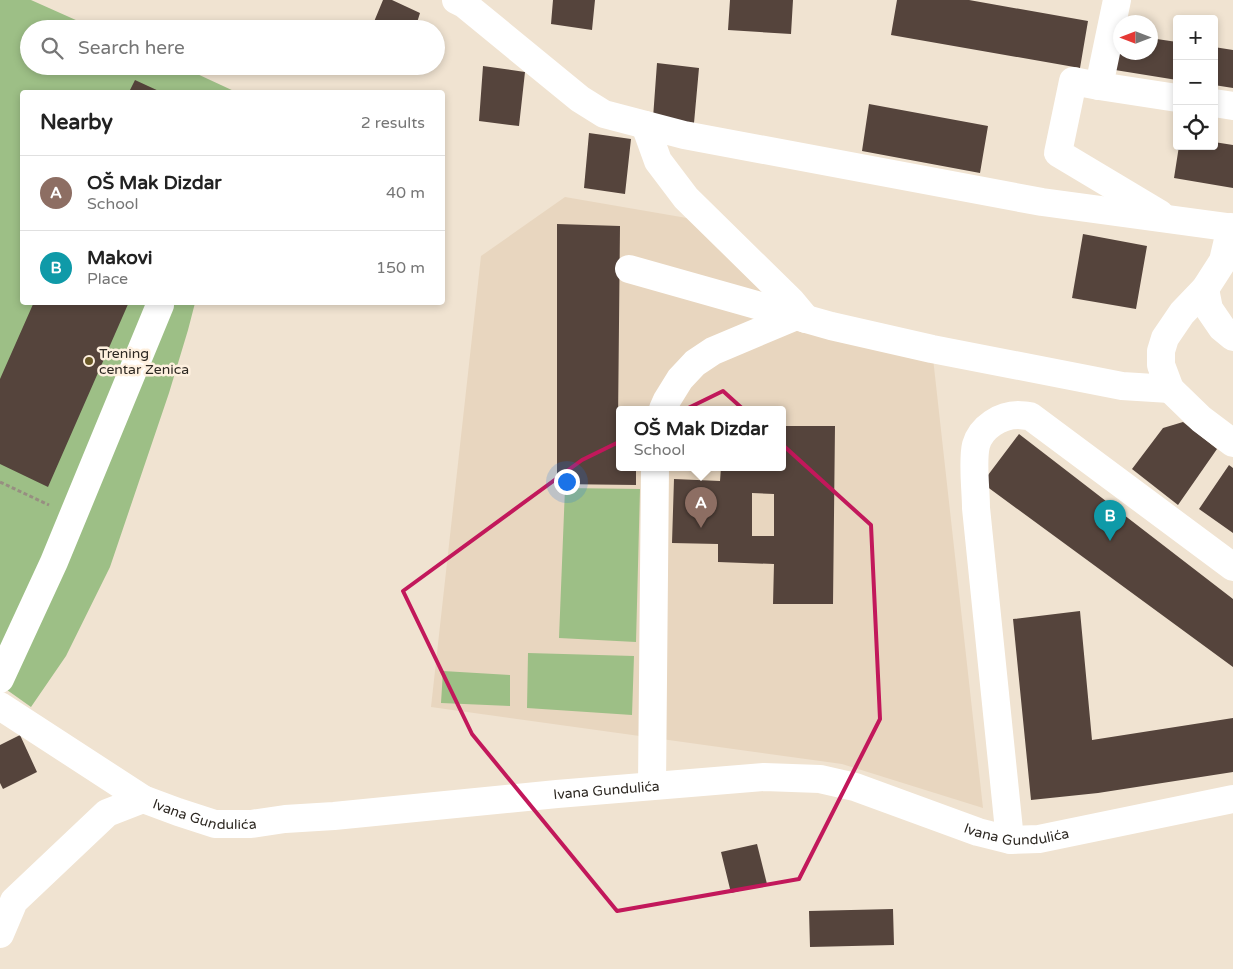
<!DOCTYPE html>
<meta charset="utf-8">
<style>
:root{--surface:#fff;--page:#f2f2f2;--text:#222;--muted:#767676;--line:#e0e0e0;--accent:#2563eb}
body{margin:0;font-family:"Varela Round",sans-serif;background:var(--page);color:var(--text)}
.controls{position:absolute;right:15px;top:15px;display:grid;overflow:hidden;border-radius:5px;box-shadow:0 2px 8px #0003}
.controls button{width:45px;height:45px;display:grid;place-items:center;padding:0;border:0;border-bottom:1px solid var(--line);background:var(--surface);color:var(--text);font:25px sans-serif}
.compass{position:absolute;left:1113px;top:15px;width:45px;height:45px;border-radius:50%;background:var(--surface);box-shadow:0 2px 8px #0003;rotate:270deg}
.you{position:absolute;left:566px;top:481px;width:18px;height:18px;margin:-12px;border:4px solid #fff;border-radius:50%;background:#1a73e8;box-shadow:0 0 0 8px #1a73e833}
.badge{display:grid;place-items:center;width:32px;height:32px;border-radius:50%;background:var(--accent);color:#fff;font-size:16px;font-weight:700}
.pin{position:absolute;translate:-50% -41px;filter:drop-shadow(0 1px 2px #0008)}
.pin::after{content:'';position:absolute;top:26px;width:18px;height:15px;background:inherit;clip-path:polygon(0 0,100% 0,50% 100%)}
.popup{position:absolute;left:616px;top:406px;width:170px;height:65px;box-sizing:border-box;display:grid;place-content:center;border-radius:5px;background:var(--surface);filter:drop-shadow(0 1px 4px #0005);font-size:16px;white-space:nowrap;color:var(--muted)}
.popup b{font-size:19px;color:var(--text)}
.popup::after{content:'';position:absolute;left:50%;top:100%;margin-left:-10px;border:10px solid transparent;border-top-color:var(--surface)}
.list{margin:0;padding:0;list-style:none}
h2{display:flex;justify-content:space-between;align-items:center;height:65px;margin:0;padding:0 20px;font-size:21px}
h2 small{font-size:16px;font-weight:400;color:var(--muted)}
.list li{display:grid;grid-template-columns:32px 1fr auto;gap:15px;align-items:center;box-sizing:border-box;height:75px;padding:0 20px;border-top:1px solid var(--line)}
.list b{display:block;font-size:19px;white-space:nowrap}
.list p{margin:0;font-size:16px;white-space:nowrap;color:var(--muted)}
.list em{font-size:16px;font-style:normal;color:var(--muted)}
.icon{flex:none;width:28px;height:28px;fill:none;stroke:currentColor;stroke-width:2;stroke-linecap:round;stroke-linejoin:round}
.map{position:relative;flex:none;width:1233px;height:969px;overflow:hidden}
.search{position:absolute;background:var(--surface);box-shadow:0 2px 8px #0003;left:20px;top:20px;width:425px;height:55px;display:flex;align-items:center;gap:12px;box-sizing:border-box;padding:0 18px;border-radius:28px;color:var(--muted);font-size:19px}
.panel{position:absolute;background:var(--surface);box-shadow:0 2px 8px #0003;left:20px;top:90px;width:425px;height:215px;border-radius:5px}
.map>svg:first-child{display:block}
.built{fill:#e8d6bf;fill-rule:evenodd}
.green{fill:#9dbf86}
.building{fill:#55443c;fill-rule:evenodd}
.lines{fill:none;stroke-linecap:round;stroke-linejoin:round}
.path{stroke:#978e81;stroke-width:3;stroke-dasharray:4 2.5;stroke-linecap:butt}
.minor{stroke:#fff;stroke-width:28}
.marked{fill:none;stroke:#c2185b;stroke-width:4;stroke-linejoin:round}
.poi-dot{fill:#6a5927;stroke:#fef0df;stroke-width:2}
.labels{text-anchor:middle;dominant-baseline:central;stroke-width:5;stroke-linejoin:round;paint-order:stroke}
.poi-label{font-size:14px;fill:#2d2822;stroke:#fef0df;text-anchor:start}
.street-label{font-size:14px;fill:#2d2822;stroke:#fef0df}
</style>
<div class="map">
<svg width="1233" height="969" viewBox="0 0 1233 969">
<rect width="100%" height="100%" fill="#f0e3d1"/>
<path class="built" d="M565,197L710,222L806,319L932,349L983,808L842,764L431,707L481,256ZM620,409H782V467H620Z"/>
<path class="green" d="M0,0H31L96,29H29V66H180L236,92H22V302L195,303L188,330L169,393L110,567L66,656L31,707L0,685Z
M565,488L640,489L636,642L559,638Z
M528,653L634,656L632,715L527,708Z
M443,671L510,675V706L441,703Z"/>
<path class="building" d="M383,0H392L420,13L415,29H371Z
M553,0H595L592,30L551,24Z
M730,0H793L791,34L728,30Z
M897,0H969L1088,21L1080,68L891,35Z
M1120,37V52H1150V38L1177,42V80L1115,70Z
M1214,47L1233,50V88L1214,85Z
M657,63L699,68L694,123L653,118Z
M483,66L525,72L519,126L479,121Z
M135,80L161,92H129Z
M869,104L988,126L980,173L862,151Z
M589,133L631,139L625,194L584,188Z
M1214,142L1233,145V188L1174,178L1179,146H1214Z
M557,224L620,226L618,422L620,421V467H636V485L557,484Z
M1083,234L1147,246L1136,309L1072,298Z
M34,302H129L48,487L0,464V379Z
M1183,422L1217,449L1178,505L1132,469L1163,428Z
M782,426H835L833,604H773L774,564L718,562V544L672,543L674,479L720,481L721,467H782ZM752,493L774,494V536H752Z
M1019,434L1233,599V667L982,483Z
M1229,465L1233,468V533L1199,509Z
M1080,611L1092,740L1233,718V772L1098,793L1031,800L1013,619Z
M20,735L37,772L3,789L0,783V745Z
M757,844L767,884L731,893L721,852Z
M893,909L894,945L810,947L809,911Z"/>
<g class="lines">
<path class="path" d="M0,482L49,505"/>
<g class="minor">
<path d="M456,0L464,4L580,99L604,114L684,135L1042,202L1233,228"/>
<path d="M1117,0L1099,86L1177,98"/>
<path d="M1099,86L1073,81L1058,153L1160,214"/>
<path d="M1214,103L1233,106"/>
<path d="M645,125L658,161L686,198L791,301L806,319"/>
<path d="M629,269L831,326L932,349L1122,386L1170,389L1161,365V351L1165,338L1182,313L1205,289L1223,261L1231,227"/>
<path d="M1205,289L1209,309L1222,328L1233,337"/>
<path d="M1170,389L1201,419L1233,443"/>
<path d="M663,409L667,400L680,379L695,363L713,351L796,316"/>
<path d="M0,679L54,562L160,305"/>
<path id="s1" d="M0,706L143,799L178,812L215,824H251L285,819L334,816L557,794L764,777L820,779L855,787L978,832L1010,840L1039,839L1233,799"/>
<path d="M652,786L655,467"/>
<path d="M1010,840L976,508C976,490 972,461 976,445C981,427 1001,415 1018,415C1022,415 1026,416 1030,416L1233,567"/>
<path d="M0,934L14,901L107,813L143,799"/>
</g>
</g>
<path class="marked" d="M723,391L871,525L880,719L799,879L617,911L472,734L403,591L582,460Z"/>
<circle class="poi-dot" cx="89" cy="361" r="5"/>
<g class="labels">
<g class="poi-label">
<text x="99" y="353">Trening<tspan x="99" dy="16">centar Zenica</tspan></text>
</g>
<g class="street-label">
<text stroke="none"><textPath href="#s1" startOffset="640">Ivana Gundulića</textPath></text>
<text stroke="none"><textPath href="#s1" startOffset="235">Ivana Gundulića</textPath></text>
<text stroke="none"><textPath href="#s1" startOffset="1060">Ivana Gundulića</textPath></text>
</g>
</g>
</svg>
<div class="controls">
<button>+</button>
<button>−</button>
<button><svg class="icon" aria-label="locate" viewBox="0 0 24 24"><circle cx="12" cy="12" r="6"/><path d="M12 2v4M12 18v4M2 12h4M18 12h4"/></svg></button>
</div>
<svg class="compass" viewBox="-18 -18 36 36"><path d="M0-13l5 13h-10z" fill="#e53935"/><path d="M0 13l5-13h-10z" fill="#767676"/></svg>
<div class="you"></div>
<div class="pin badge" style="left:701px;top:528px;background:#8d6e63">A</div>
<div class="popup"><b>OŠ Mak Dizdar</b>School</div>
<div class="pin badge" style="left:1110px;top:541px;background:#0f9aa8">B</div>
<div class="search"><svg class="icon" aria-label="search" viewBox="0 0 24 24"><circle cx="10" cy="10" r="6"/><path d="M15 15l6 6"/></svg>Search here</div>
<section class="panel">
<h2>Nearby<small>2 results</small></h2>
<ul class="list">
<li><span class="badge" style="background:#8d6e63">A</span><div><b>OŠ Mak Dizdar</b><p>School</p></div><em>40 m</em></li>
<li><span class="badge" style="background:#0f9aa8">B</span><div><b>Makovi</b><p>Place</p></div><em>150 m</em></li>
</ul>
</section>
</div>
